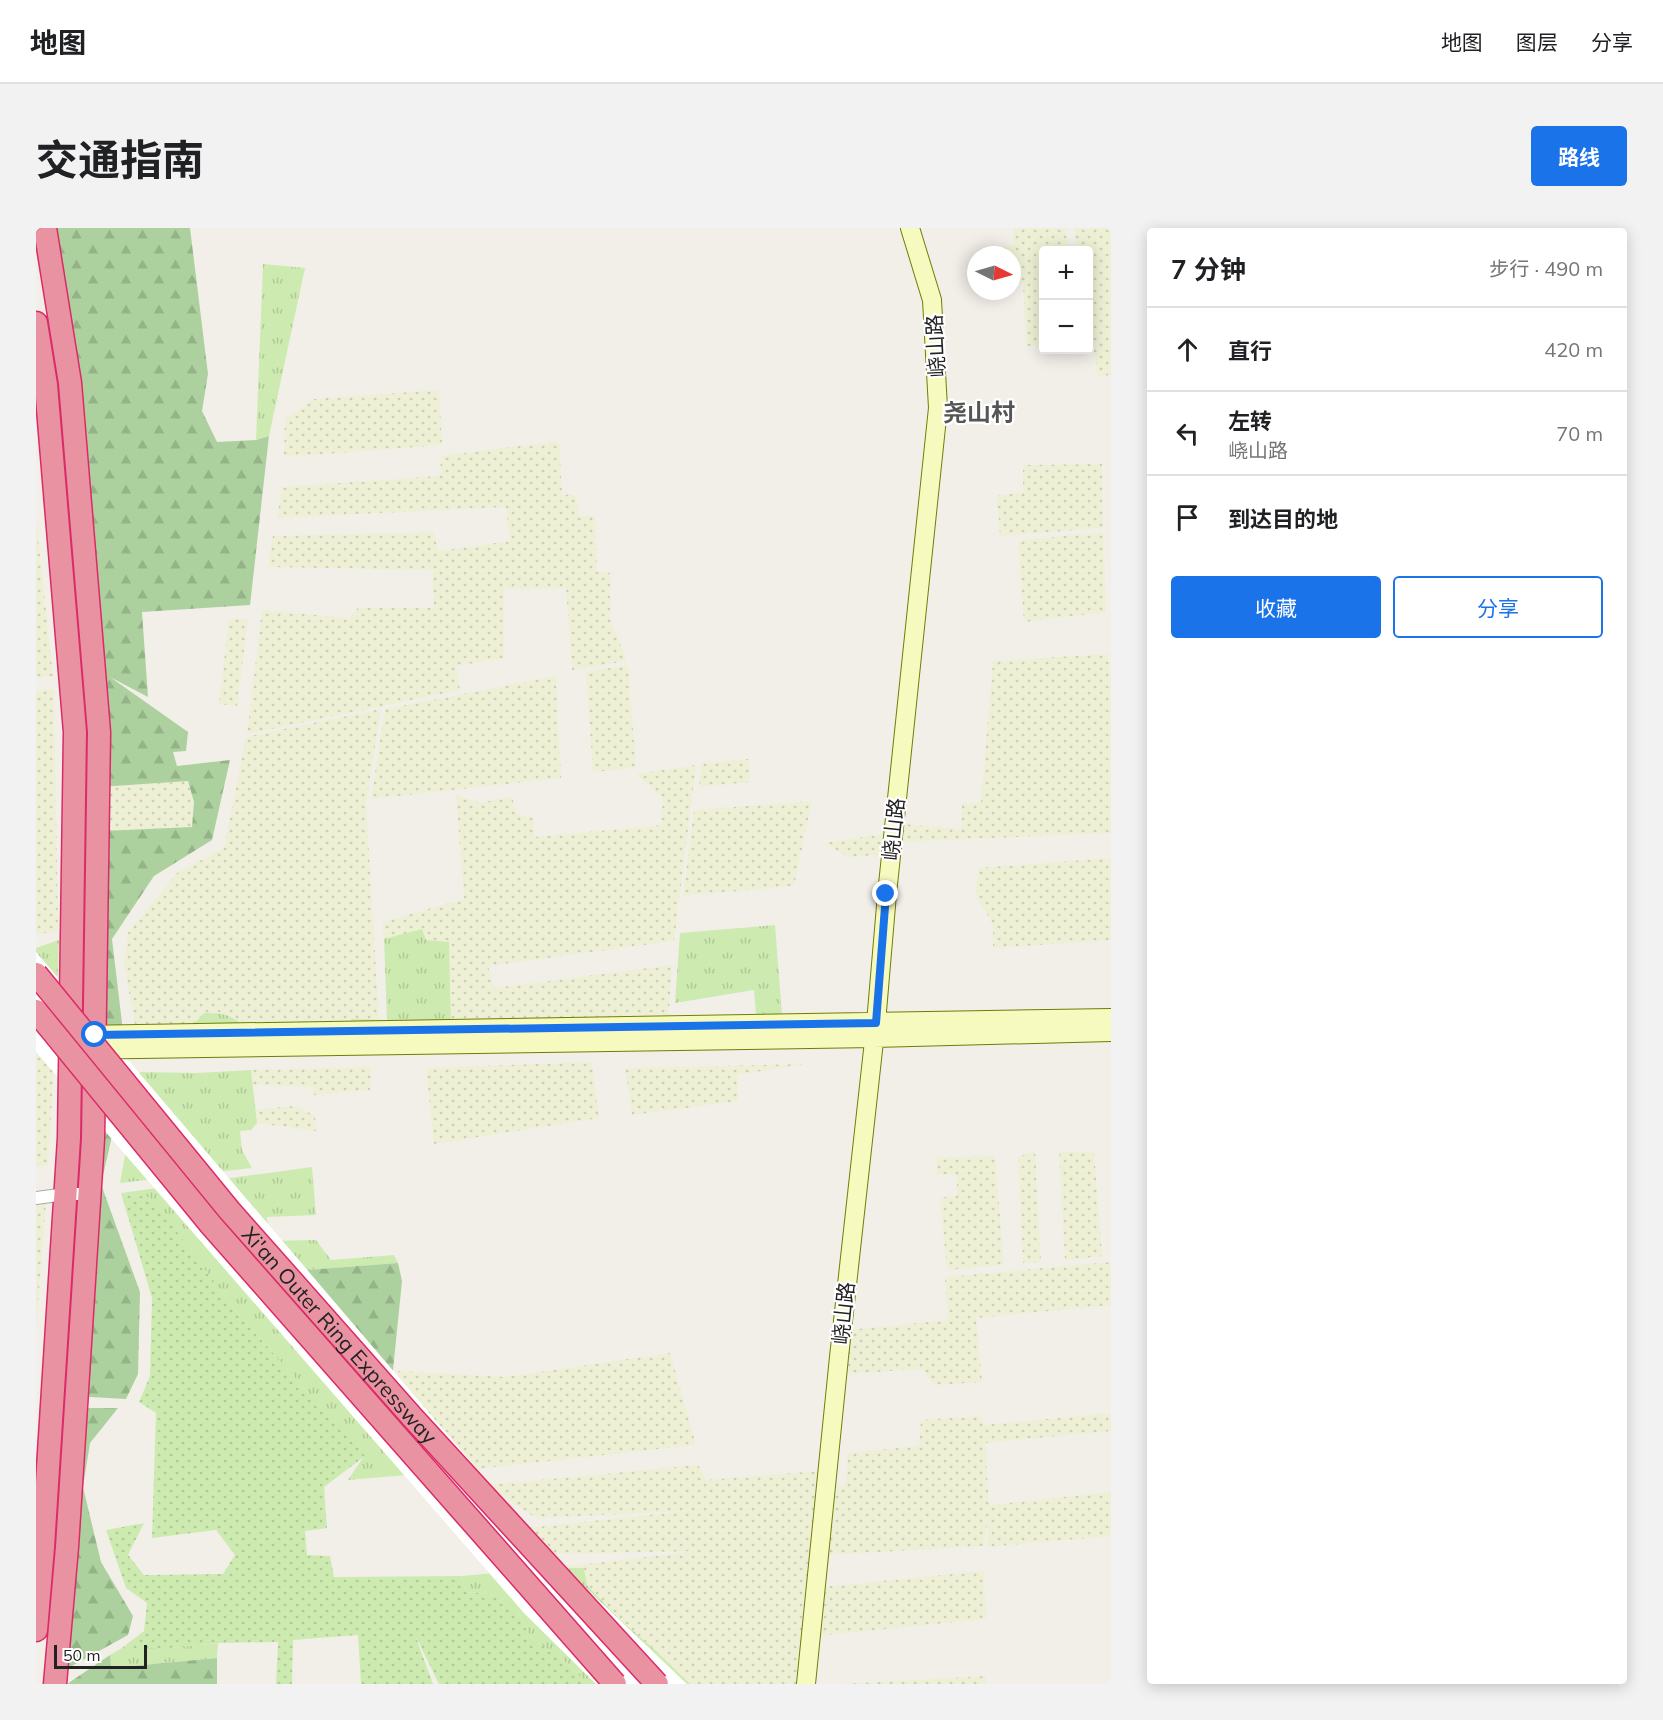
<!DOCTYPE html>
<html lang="zh">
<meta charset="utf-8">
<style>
:root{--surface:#fff;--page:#f2f2f2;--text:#202124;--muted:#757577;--line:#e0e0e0;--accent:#1a73e8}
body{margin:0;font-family:Mulish,"Noto Sans SC",sans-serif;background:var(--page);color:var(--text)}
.controls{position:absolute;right:18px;top:18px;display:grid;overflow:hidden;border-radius:6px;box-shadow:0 3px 15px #0003}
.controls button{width:54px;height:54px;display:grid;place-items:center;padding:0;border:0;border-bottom:2px solid var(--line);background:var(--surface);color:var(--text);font:30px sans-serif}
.compass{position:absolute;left:931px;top:18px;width:54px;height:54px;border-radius:50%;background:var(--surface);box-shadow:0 3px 15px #0003;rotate:95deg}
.scale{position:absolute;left:18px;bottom:15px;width:93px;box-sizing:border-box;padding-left:6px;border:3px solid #222;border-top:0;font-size:16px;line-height:21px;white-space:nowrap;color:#222;-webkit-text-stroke:4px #fff;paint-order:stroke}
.stop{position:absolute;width:18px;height:18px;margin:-14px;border:4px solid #1a73e8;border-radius:50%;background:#fff}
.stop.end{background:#1a73e8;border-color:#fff;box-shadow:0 2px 6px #0008}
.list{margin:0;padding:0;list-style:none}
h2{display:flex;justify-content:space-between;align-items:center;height:78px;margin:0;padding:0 24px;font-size:26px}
h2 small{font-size:20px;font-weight:400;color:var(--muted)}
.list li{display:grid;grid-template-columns:39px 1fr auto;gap:18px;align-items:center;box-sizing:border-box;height:84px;padding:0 24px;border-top:2px solid var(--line)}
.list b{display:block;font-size:22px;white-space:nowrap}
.list p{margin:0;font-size:20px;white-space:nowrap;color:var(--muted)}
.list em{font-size:20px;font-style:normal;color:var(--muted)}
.actions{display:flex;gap:12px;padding:18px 24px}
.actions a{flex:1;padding:14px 0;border:2px solid var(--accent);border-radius:6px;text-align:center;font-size:21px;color:var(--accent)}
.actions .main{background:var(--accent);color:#fff}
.icon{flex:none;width:33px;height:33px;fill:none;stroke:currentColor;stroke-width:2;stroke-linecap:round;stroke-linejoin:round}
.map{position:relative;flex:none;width:1075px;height:1456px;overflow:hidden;border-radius:6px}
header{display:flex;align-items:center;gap:36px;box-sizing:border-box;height:84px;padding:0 30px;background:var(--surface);border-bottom:2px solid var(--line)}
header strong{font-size:28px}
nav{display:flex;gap:33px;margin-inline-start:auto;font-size:21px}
.intro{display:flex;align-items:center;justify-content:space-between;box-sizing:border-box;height:144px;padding:0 36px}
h1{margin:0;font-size:42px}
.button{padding:15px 27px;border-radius:6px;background:var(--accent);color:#fff;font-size:21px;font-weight:700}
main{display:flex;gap:36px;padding:0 36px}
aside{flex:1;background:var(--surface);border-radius:6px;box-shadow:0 3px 15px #0003}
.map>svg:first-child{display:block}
.farmland{fill:url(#farmland-dots)}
.grass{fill:url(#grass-tufts)}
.forest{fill:url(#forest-firs)}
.garden{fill:url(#garden-dots)}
.pier{fill:#fff}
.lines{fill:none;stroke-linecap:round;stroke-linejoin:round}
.street-casing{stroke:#a9a9a9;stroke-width:14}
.secondary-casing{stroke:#707d05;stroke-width:20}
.highway-casing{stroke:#dc2a67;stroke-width:25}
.street{stroke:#fff;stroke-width:12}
.secondary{stroke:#f7fabf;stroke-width:18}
.highway{stroke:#e892a2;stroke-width:22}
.highway-bridge-casing{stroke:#dc2a67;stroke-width:25;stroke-linecap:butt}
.highway-bridge{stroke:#e892a2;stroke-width:22}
.route{stroke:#1a73e8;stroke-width:8}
.labels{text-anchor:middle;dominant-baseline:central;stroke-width:4.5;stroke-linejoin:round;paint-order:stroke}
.street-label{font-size:21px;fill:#222;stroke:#fff}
.quarter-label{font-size:24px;font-weight:bold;fill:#555;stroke:#fff}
</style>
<header>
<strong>地图</strong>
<nav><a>地图</a><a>图层</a><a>分享</a></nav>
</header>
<div class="intro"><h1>交通指南</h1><a class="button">路线</a></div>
<main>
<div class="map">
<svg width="1075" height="1456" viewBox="0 0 1075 1456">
<defs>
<pattern id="farmland-dots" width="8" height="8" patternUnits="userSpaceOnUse" patternTransform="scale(1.5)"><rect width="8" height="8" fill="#eef0d5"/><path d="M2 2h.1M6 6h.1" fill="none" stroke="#ccceb7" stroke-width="1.8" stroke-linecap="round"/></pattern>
<pattern id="grass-tufts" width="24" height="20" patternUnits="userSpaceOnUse" patternTransform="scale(1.5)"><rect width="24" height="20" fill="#cdebb0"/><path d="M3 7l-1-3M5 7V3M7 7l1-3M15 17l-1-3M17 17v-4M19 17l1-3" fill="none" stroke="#b0c997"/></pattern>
<pattern id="forest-firs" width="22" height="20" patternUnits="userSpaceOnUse" patternTransform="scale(1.5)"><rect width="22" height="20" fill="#add19e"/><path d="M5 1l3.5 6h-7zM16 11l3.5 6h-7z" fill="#95b388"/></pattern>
<pattern id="garden-dots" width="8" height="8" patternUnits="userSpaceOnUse" patternTransform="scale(1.5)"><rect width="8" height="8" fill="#cdebb0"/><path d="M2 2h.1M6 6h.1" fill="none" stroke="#b0c997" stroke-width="1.8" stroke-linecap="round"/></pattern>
</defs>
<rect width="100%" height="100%" fill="#f2efe9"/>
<path class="farmland" d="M978,0H1029L1033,22H1008L1007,117L991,118L987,56L976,55V27H957V19L977,18Z
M1038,0H1075V147L1062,148L1053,91L1052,22H1041Z
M403,162L406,217L248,229L249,191L278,171Z
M523,213L526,266L540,268L543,288H559L561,344L574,345V391L591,433L536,442L530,360L468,361V430L420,438L424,462L211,506L226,382L314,390L322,380H398L396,342L232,339L237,308L398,304L402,323L474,313L470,279L241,290L246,259L404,248L405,228Z
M1066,236L1067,300L964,308L961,268L987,264V237Z
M0,291L17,448L0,450Z
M1067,304L1070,384L988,394L982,313Z
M193,390L212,391L201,478L183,476Z
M1072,426L1075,451V605L864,614L866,596L925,601L926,576L945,574L957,433Z
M592,437L600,540L557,544L550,444Z
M520,448L525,550L335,571L349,481Z
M18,461L22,703L0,706V463Z
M345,481L330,575L343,792L316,791L312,795L157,797L103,819L88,737L92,705L141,645L188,620L210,509Z
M713,531L714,554L663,559L666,535Z
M660,537L638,713L452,738L458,760L636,737L633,782L634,807L404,812L390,712L367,708L348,711L346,694L428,671L420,567L444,575L476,568L480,585L497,590L499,609L625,597L627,570L600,546Z
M152,553L158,574L156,599L65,603L63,559Z
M776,573L758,658L647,668L658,582Z
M848,606L843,627L812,629L788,615Z
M1075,630V712L957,720V696L940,668L942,640Z
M0,820H19L12,938H0Z
M556,834L563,890L398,916L390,840Z
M767,836L702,847V873L596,887L589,840Z
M335,839L334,862L277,867V859L217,857L215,842Z
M260,878L279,888L280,903L221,895L220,881Z
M999,923L1005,1034L987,1035L982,929Z
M1058,923L1066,1028L1029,1032L1023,924Z
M959,928L968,1037L911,1042L904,970L921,967V947L900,946L901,929Z
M10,973L0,1100V974Z
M1075,1034V1077L940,1090L946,1154L898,1157L886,1141L807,1146L812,1102L912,1092L909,1049Z
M634,1125L660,1217L430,1242L358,1166L362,1143L469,1149Z
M1075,1185V1203L949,1215L953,1277L1075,1264V1308L952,1319V1288L948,1318L789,1327L796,1259L810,1257L812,1225L883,1218L885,1192L944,1188L948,1197Z
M662,1237L670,1252L783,1243L762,1456H654L619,1422L581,1389L551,1356L548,1340H516L661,1323L516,1326L491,1300L650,1283L500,1290L450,1257Z
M948,1343L950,1391L780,1408L786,1359Z
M950,1448V1456H805Z"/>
<path class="grass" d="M227,36L269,40L233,208L220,212Z
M739,697L746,787H720L718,762L639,775L644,705Z
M386,701L390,712L413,714L415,802L312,795L316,791L351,792L348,711Z
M23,712L19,820H0V720Z
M168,785C187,785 193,786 208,798H225L241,794L242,813L152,819L157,797Z
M215,842L221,895L215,902L204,903L206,922L216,940L84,955L104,844L161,845Z
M276,939L280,987L231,989L233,1013L280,1012L295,1032L358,1027L362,1035L259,1043L344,1142H357L358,1166L430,1242L312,1252L328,1228L202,1086L120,977L112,969L85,965Z
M516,1340H548L551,1357L581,1389L619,1422L654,1456H551L531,1435L495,1410L482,1385L454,1366L430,1364L425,1348Z
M182,1415L181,1430L74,1440V1427L86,1420H133Z"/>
<path class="forest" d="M1,0H154L172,146L166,183L181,214L220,212L233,208L214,377L106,384L112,469L74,449L152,504L150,523L137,524L141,538L194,532L176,612L118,648L76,711L89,820L62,786L65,603L156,599L158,574L152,553L63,559L31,157Z
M91,843L65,956L104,1064L102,1146L90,1171L37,1168L59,873Z
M362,1035L366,1053L357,1142H344L258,1043Z
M36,1180H82L54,1215L47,1259L65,1334L97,1388L92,1407L16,1449Z
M74,1427L75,1440L181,1430V1456H31Z"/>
<path class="garden" d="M85,965L112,969L121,977L202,1086L329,1228L288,1259L291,1300L269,1303L271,1327L294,1328L298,1349L425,1348L430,1364L454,1366L482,1385L495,1410L531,1435L551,1456H403L379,1407L397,1456H325L322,1407L257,1412L256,1456H240L242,1414L182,1415L133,1420H86L108,1403L111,1375L90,1360L70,1302L108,1295L92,1327L108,1347L187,1346L199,1327L180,1302L116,1310L120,1185L103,1174L114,1148L116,1070Z"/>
<path class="pier" d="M0,724L511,1323L651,1456H560L488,1385L0,824Z"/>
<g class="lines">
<g class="street-casing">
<path id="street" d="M0,970L30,966H54"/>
</g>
<g class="secondary-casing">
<path id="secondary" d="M45,807L1075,790
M35,822L838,810L1075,804
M770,1456L803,1129L840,795L851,666L902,180L896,72L874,0"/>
</g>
<g class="highway-casing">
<path id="highway" d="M9,0L34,155L63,504L57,911L31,1319L19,1456
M0,95L10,157L39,504L33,910L7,1319L0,1402"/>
</g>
<use href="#street" class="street"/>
<use href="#secondary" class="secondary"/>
<use href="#highway" class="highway"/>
<g class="highway-bridge-casing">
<g id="highway-bridge">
<path id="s1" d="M0,746L193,982L377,1190L621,1456"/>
<path d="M0,783L175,997L579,1456"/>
</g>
</g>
<use href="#highway-bridge" class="highway-bridge"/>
</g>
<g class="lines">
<path class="route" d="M59,807L840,795L850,666"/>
</g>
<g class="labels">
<g class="street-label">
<text transform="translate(899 118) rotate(-93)">峣山路</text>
<text transform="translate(857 601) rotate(-84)">峣山路</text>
<text transform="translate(807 1085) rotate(-84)">峣山路</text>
<text stroke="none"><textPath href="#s1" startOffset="472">Xi'an Outer Ring Expressway</textPath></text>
</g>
<g class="quarter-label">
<text x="943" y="184">尧山村</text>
</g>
</g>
</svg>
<div class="controls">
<button>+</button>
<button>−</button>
</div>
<svg class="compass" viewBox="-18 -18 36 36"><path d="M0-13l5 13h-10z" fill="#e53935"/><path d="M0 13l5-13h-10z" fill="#757577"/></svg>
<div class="scale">50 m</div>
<div class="stop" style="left:59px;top:807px"></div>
<div class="stop end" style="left:850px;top:666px"></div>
</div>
<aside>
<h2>7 分钟<small>步行 · 490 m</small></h2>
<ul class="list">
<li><svg class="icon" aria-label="ahead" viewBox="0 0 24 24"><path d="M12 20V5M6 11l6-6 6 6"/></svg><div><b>直行</b></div><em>420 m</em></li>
<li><svg class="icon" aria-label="left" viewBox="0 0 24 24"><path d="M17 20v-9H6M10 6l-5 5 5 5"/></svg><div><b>左转</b><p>峣山路</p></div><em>70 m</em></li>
<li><svg class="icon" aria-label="arrive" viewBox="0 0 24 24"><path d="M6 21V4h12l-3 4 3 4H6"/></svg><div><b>到达目的地</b></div></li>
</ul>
<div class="actions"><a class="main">收藏</a><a>分享</a></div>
</aside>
</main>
